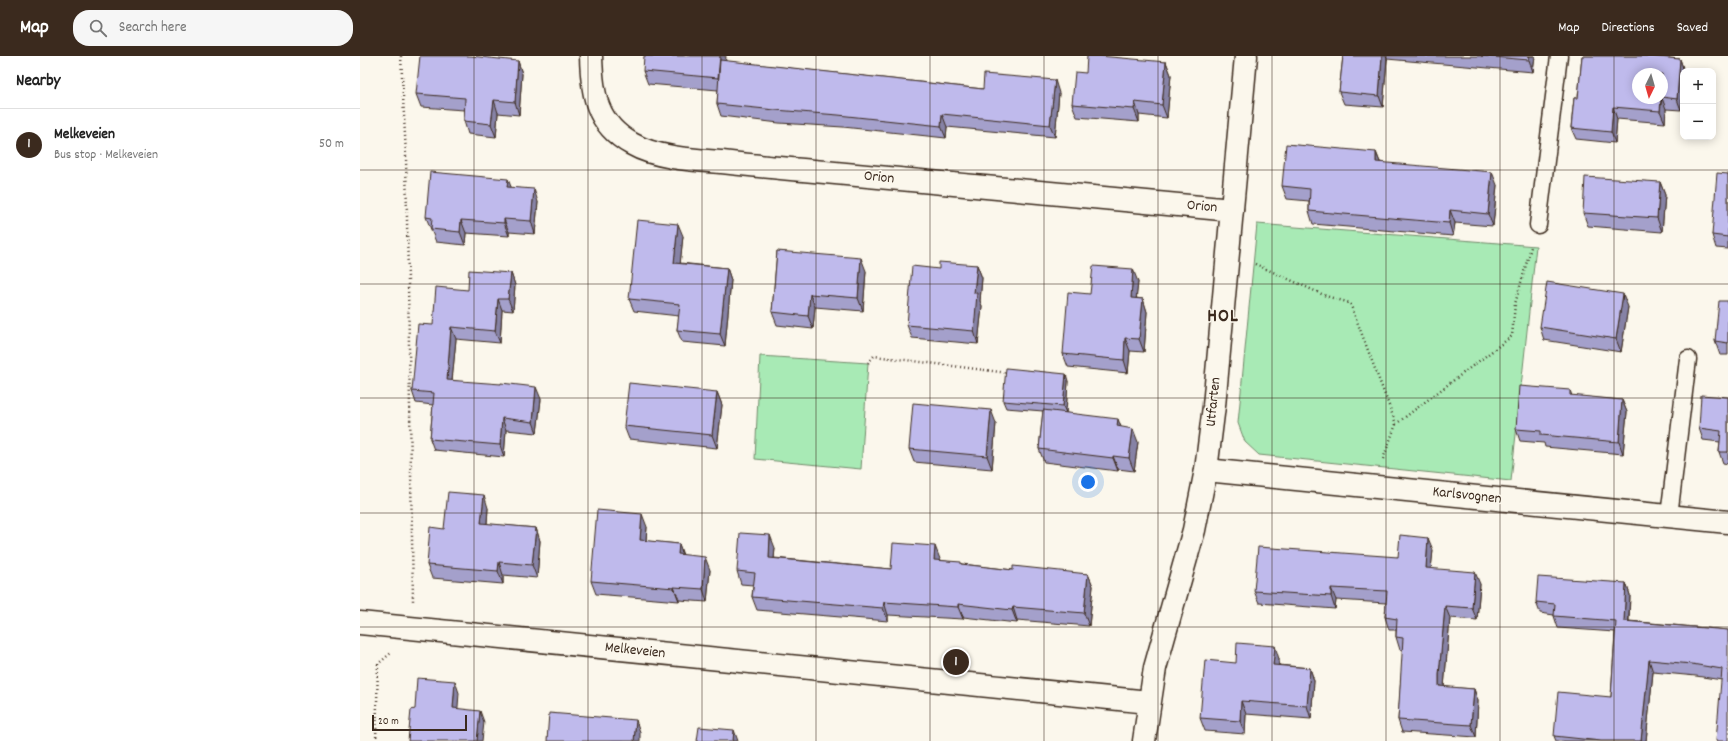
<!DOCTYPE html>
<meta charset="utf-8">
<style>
:root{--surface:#fff;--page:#f6f6f6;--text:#222;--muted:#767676;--line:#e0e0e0;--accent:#3b2a1e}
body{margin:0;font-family:Dekko,sans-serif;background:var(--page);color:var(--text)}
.controls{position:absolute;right:12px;top:12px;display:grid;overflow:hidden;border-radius:8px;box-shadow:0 2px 10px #0003}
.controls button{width:36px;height:36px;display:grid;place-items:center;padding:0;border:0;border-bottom:1px solid var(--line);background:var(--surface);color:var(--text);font:20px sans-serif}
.compass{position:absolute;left:1272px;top:12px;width:36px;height:36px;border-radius:50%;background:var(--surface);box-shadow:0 2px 10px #0003;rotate:185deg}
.scale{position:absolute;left:12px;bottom:10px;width:95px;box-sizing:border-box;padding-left:4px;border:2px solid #3b2a1e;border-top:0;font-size:11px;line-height:14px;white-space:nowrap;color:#3b2a1e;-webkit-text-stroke:3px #fbf7ec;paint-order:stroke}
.you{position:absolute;left:728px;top:426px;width:14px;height:14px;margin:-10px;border:3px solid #fff;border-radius:50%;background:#1a73e8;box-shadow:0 0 0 6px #1a73e833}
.badge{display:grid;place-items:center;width:26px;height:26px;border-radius:50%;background:var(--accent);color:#fff;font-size:13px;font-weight:700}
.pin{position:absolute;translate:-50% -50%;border:2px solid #fff;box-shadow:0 1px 4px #0006}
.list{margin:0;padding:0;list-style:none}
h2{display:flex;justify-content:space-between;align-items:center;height:52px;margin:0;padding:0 16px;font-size:17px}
h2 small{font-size:13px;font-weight:400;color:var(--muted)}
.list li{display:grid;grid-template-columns:26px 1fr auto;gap:12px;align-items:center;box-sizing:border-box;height:72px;padding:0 16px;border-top:1px solid var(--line)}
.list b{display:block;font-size:15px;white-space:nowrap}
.list p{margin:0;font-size:13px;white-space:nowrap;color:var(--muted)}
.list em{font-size:13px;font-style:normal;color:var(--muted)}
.icon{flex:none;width:22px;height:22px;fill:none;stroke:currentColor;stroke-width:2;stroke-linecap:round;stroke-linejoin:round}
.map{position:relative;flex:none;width:1368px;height:685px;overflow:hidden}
header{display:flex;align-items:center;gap:24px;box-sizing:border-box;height:56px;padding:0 20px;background:var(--accent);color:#fff}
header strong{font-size:19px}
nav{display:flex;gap:22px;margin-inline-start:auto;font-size:14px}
.search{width:280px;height:36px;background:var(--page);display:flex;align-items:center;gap:10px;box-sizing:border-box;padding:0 14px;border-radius:16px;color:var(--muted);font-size:15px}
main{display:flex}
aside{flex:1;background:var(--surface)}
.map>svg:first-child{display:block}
.green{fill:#a8eab5;stroke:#728a6a}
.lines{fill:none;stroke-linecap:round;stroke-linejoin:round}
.service-casing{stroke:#3b2a1e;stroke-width:19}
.minor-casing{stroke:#3b2a1e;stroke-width:25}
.secondary-casing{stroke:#3b2a1e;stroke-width:25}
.path{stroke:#3b2a1e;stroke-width:2.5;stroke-dasharray:1 3;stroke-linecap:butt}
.service{stroke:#fbf7ec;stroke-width:16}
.minor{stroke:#fbf7ec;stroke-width:22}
.secondary{stroke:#fbf7ec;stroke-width:22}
.wall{fill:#a4a0cb;stroke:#3b2a1e;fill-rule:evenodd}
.shaded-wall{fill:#8682a5;stroke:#3b2a1e}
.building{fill:#bfbaec;stroke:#3b2a1e}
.grid{fill:none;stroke:#3b2a1e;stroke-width:1;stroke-opacity:0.55}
.labels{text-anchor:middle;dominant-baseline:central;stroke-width:3;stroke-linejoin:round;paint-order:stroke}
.street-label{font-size:15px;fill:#3b2a1e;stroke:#fbf7ec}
.district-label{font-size:19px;font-weight:bold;letter-spacing:1px;fill:#3b2a1e;stroke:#fbf7ec}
</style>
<header>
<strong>Map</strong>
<div class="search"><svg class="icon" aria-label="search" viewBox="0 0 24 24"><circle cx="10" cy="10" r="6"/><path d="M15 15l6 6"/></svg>Search here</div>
<nav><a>Map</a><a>Directions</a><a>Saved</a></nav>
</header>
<main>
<aside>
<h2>Nearby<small></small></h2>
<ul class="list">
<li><span class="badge">1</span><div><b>Melkeveien</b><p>Bus stop · Melkeveien</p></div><em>50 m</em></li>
</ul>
</aside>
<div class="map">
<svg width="1368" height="685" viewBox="0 0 1368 685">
<rect width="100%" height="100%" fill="#fbf7ec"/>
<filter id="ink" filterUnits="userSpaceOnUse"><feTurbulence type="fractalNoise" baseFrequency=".025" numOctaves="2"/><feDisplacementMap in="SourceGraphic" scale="8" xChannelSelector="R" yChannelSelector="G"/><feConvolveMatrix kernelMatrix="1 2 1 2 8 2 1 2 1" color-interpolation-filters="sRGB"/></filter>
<g filter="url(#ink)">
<path class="green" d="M897,168L1176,190L1151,425L899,399L885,386L878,367Z
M400,300L508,307L501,413L395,403Z"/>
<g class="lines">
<g class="service-casing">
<path id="service" d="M1178,169L1199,0
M1309,460L1328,303"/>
</g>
<g class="minor-casing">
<path id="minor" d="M231,0C232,38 236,68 272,88C296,102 334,104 362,106C389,109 416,112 443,114C586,128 729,141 872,154
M846,414L1368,466
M0,567L789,646"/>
</g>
<g class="secondary-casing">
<path id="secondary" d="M784,685L795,612L834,474L846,414L854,350L886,0"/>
</g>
<path class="path" d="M41,0L46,99L53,545
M895,208L966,240L990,247L1036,368L1152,280L1155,248L1171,191
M508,307L514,300L648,317
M1023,403L1036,368
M16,685L18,608L31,597"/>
<use href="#service" class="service"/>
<use href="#minor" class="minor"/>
<use href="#secondary" class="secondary"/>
</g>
<path class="wall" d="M983,0H1175L1173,16L1027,3L1023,51L984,48L979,36Z
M1222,0H1288L1320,3L1324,15H1323V28L1321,54L1306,53L1305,67L1257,63L1255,87L1216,83L1211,72L1214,42H1218ZM1278,18H1302V42H1278Z
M158,5L162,18L159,59L138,57L136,81L108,78L104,65V54L61,51L56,38Z
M365,5L623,33L699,37L695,81L587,71L586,82L483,71L419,67L361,60L357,48L358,34L288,28L283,15Z
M806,6L811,19L807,62L779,59V66L717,61L712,48L726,17Z
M1016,96L1020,106L1137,129L1133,170L1095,167L1093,180L953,168L949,155V145L927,143L922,130Z
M1368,118V193L1356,192L1352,179Z
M1300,126L1305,139L1302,176L1228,170L1223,157Z
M151,131L178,146L175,178L149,176V180L106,177L105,189L76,186L66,161Z
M323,180L320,207L367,212L371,224L365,290L322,286L317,274L319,260L274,255L269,243Z
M417,195L506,215L503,255L455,251L453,273L417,269L412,256Z
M617,209L622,222L620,245L622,250L618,288L552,282L547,269L579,213Z
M151,217L155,229L153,255L142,254L140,287L96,283L92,324L181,343L177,377L146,374L144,401L74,394L70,383L73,349L56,347L52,335L73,269L108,234Z
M778,226L776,242L783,243L787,256L784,296L770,295L768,317L708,311L703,298L730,238Z
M1368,245V299H1360L1355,285Z
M1268,251L1261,296L1184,284L1180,271Z
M708,325L706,357L761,371L778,386L774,415L758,413V415L684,406L679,393L683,355L646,352L643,345Z
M1210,334L1212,340L1262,344L1267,356L1263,398L1185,391L1184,387L1160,385L1156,373Z
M357,336L362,349L357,392L269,383L264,370Z
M1368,341V408L1363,407L1359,396L1360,386L1343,384L1339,372Z
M636,367L632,413L554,406L549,393Z
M128,452L127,468L176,472L180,485L177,522L143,519V528L72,522L67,509L84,473Z
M287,471L286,485L319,488L323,499L350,514L347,546L319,544V545L236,538L231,525Z
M415,492L414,502L531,513L580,503V504L602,508L653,514L728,518L733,530L729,570L657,564V567L603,561V563L528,559V565L397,554L392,541L393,529L381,528L377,515Z
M1073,494L1071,512L1120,528L1117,564L1090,562L1084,631L1114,633L1118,645L1116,681L1042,676L1038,664L1043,594H1040L1036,581V574H1029L1025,561L1026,547L976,544L975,553L899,547L894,535L1038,501Z
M1266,527L1270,539L1269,565L1368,574L1362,624L1336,620L1293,616L1286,685H1196L1194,680L1251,641L1255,576L1198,572L1194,560V559L1180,557L1176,546Z
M919,603V609L950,612L954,625L951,663L886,658L885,678L845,675L840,662L876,607Z"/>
<path class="shaded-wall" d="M360,0H366L363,35L358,22Z
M1022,0H1026L1027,3L1023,51L1019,40Z
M1169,0H1175L1173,16L1169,4Z
M1320,3L1324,15H1323V28L1321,54L1317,43Z
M158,5L162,18L159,59L155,46Z
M806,6L811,19L807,62L802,49Z
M695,24L699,37L695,81L690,69Z
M1302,42L1306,53L1305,67L1300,55Z
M134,44L138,57L136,81L131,68Z
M775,46L779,59V66L774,53Z
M1253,51L1257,63L1255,87L1251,76Z
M582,58L587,71L586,82L581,70Z
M1016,96L1021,109L1016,106Z
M1132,116L1137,129L1133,170L1128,158Z
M148,123L153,136L147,131Z
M1300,126L1305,139L1302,176L1297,162Z
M174,133L178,146L175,178L171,165Z
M1090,154L1095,167L1093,180L1089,167Z
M144,163L149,176V180L144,167Z
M101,164L106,177L105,189L100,176Z
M318,168L323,180L319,219L314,207Z
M501,202L506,215L503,255L498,242Z
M617,209L622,222L620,245L622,250L618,288L614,275V237Z
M367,212L371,224L365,290L360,278Z
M773,213L778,226L775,255L771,242Z
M151,217L155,229L153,255L148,243Z
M450,238L455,251L453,273L448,260Z
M1263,238L1268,251L1261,296L1256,283Z
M138,243L142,254L140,287L135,275Z
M783,243L787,256L784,296L779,283Z
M91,271L96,283L91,336L87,324Z
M765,282L770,295L768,317L764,304Z
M706,318L708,325L706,357L703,350Z
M176,331L181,343L177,377L173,366Z
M357,336L362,349L357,392L352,379Z
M1262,344L1267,356L1263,398L1259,386Z
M631,354L636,367L632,413L627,400Z
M142,362L146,374L144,401L140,389Z
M758,363L763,376L757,370Z
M773,373L778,386L774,415L769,402Z
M753,400L758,413V415L753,402Z
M124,439L128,452L126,480L121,467Z
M282,458L287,471L285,497L280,484Z
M176,472L180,485L177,522L172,509Z
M410,479L415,492L413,514L409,502Z
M1068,482L1073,494L1070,524L1066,512Z
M319,488L323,501L318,498Z
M575,490L580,503L579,517L574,504Z
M345,501L350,514L347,546L343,533Z
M139,506L143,519V528L138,515Z
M1115,516L1120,528L1117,564L1112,552Z
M728,518L733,530L729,570L724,557Z
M1266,527L1270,539L1268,576L1264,565Z
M314,531L319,544V545L314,532Z
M971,532L976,544L975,553L971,540Z
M524,546L528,559V565L523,552Z
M598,548L603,561V563L598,551Z
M1085,550L1090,562L1084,631L1079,630V619Z
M653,551L657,564V567L652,554Z
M915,590L919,603L918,622L913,609Z
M1289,604L1293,616L1286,685H1281Z
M950,612L954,625L951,663L947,650Z
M95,625L99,637L97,664L93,652Z
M1114,633L1118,645L1116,681L1111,669Z
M881,645L886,658L885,678L880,665Z
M120,655L124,666L122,685H117Z
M276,664L280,676V685H274Z
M374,674L378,685H373Z"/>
<path class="building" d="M60,0H111L158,5L155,46L134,44L131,68L104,65L105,42L56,38Z
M284,0H360L358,22L283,15Z
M727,0H740L806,6L802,49L775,46L774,53L712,48L715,16L726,17Z
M983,0H1022L1019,40L979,36Z
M1121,0H1169V4Z
M1222,0H1288L1320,3L1317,43L1302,41V18H1278V42H1301L1300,55L1253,51L1251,76L1211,72L1214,42H1218Z
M360,4L623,33L624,18L695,24L690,69L582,58L581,70L478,59L415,54L357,48Z
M926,88L1016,96V106L1132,116L1128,158L1090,154L1089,167L949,155L950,133L922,130Z
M70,116L148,123L147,131L174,133L171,165L144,163V167L101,164L100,176L71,173L72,162L66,161Z
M1357,117L1368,118V181L1352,179Z
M1225,121L1300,126L1297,162L1223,157Z
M277,164L318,168L314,207L367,212L360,278L317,274L320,248L269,243Z
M417,195L501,202L498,242L450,238L448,260L412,256Z
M579,206L617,209L614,237H617L614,275L547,269L552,210L579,213Z
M733,210L773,213L771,242L783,243L779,283L765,282L764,304L703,298L708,236L730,238Z
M109,214L151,217L148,243H138L135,275L91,271L87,324L141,328V327L176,331L173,366L142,362L140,389L70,383L74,337L52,335L58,268L73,269L76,231L108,234Z
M1187,226L1263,238L1256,283L1180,271Z
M1359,245H1368V287L1355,285Z
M646,312L706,318L703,350L643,345Z
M269,327L357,336L352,379L264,370Z
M1159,330L1210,334V339L1262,344L1259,386L1181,379V375L1156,373Z
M1341,339L1368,341V396H1359L1361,375L1339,372Z
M553,347L631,354L627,400L549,393Z
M683,354L758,363L757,370L773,373L769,402L753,400V402L679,393Z
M88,436L124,439L121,467L176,472L172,509L139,506L138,515L67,509L70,471L84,473Z
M237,454L282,458L280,484L319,488L318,498L345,501L343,533L314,531V532L231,525Z
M380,477L410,479L409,502L531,513L533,487L575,490L574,504L601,506V508L653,514V510L728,518L724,557L653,551L652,554L598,548V551L524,546L523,552L392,541L395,517L377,515Z
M1040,479L1068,482L1066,512L1115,516L1112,552L1085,550L1079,619V630L1114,633L1111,669L1038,664L1043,582L1036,581L1037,563L1025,561L1027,535L971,532V540L894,535L898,491L1038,501Z
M1178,521L1266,527L1264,565L1368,574V685H1356L1362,613L1332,608L1289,604L1281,685H1241L1194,680L1198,636L1251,641L1256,565L1194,560L1195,548L1176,546Z
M877,587L915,590L913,609L950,612L947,650L881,645L880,665L840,662L845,604L876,607Z
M57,622L95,625L93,652L120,655L117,685H48L51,654L55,653Z
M189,657L276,664L274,685H187Z
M339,671L374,674L373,685H337Z"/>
</g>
<path class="grid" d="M114,0V685M228,0V685M342,0V685M456,0V685M570,0V685M684,0V685M798,0V685M912,0V685M1026,0V685M1140,0V685M1254,0V685M0,114H1368M0,228H1368M0,342H1368M0,457H1368M0,571H1368"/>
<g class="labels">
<g class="street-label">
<text transform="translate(519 122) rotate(6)">Orion</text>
<text transform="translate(842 151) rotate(5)">Orion</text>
<text transform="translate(854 346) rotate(-84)">Utfarten</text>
<text transform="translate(1107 440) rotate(6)">Karlsvognen</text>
<text transform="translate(275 595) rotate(6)">Melkeveien</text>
</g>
<g class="district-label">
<text x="863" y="261">HOL</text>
</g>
</g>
</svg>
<div class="controls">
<button>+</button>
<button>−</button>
</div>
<svg class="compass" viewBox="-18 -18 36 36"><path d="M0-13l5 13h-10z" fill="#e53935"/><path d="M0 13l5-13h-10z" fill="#767676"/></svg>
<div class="scale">20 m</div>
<div class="you"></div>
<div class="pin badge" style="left:596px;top:606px">1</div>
</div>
</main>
